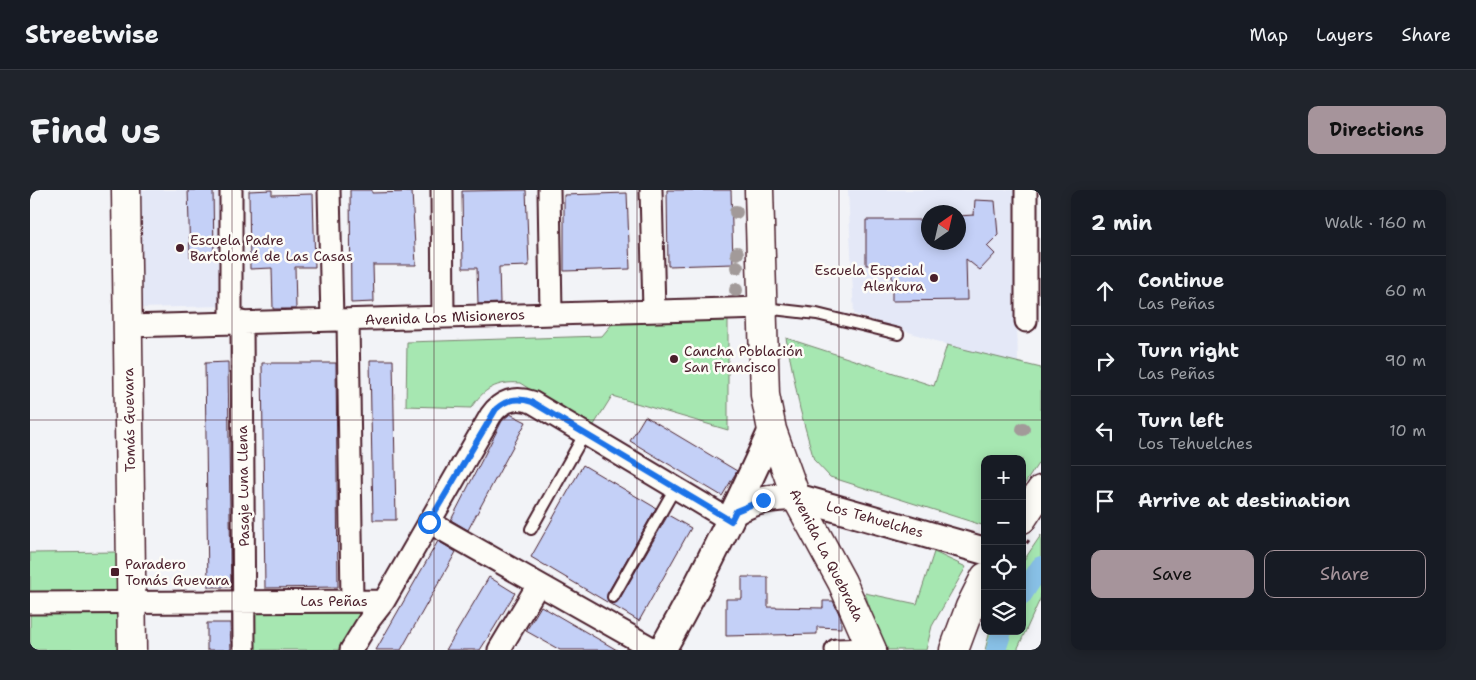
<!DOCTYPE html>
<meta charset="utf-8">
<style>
:root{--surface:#171b24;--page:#20242c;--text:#f1f3f6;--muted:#9ea1a6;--line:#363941;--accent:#a6949b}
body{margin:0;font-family:"Shantell Sans",sans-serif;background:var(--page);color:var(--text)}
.controls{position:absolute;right:15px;bottom:15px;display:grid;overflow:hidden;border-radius:10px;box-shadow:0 2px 12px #0003}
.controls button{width:45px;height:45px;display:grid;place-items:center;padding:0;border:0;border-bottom:1px solid var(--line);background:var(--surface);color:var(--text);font:25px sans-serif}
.compass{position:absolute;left:891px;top:15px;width:45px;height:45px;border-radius:50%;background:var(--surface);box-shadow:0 2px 12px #0003;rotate:34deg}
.stop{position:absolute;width:15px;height:15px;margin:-11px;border:4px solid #1a73e8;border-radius:50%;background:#fff}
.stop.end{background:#1a73e8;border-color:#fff;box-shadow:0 1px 5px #0008}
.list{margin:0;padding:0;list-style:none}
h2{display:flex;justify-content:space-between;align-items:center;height:65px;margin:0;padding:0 20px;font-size:21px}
h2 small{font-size:16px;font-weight:400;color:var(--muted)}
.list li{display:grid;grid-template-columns:32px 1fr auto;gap:15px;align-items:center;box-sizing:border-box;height:70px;padding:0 20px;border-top:1px solid var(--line)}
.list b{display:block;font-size:19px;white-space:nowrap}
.list p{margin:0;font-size:16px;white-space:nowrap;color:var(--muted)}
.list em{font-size:16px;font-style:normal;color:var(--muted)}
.actions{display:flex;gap:10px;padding:15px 20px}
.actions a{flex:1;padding:11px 0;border:1px solid var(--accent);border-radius:10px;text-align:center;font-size:18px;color:var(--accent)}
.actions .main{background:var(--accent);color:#111}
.icon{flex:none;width:28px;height:28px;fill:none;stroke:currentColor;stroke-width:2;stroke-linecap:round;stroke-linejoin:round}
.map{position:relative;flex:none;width:1011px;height:460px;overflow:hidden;border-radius:10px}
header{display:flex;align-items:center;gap:30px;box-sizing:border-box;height:70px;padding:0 25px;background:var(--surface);border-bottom:1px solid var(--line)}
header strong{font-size:24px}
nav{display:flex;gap:28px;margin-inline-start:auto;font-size:18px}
.intro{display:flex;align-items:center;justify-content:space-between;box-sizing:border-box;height:120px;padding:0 30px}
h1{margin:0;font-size:35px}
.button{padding:12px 22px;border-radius:10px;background:var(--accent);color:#111;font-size:18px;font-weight:700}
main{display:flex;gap:30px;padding:0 30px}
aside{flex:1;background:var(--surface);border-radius:10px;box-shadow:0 2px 12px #0003}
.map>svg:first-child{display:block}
.built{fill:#e4e8f7;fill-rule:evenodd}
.green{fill:#a6e7b1;stroke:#78836e}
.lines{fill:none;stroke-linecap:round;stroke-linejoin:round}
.canal{stroke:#88c0e6;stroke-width:20}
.building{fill:#c4d0f7;stroke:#4a1f2b}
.service-casing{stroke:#4a1f2b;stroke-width:14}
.minor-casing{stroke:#4a1f2b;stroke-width:25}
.tertiary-casing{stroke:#4a1f2b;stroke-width:30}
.secondary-casing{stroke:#4a1f2b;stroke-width:31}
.path{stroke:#4a1f2b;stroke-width:3;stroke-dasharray:4 4;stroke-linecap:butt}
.service{stroke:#fdfcf7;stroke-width:10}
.minor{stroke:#fdfcf7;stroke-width:21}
.tertiary{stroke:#fdfcf7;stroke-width:26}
.secondary{stroke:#fdfcf7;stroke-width:28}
.tree{fill:#a29a99}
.route{stroke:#1a73e8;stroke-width:6}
.grid{fill:none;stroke:#4a1f2b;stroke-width:1;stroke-opacity:0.55}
.poi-dot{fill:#4a1f2b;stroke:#fdfcf7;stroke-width:2}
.labels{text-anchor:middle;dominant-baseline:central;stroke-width:5;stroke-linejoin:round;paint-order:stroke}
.poi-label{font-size:14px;fill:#4a1f2b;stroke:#fdfcf7;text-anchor:start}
.street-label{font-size:14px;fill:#4a1f2b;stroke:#fdfcf7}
</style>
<header>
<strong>Streetwise</strong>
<nav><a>Map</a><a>Layers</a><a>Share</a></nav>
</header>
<div class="intro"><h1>Find us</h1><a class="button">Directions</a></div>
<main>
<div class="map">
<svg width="1011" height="460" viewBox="0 0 1011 460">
<rect width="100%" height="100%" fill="#f2f3f7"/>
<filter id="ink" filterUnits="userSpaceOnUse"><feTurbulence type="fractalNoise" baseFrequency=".02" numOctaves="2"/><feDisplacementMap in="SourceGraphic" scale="10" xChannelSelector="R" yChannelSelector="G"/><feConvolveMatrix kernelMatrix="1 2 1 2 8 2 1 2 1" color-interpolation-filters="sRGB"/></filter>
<g filter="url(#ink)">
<path class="built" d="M106,0H192L193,116L109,118Z
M818,0H984L988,173L924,157L824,124ZM898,22H928V52H898Z"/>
<path class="green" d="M587,128H698V240L582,206L562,238L490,193C467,191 453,199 441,218L376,216L377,152L572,146Z
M756,148L904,196L917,155L1011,178V269L992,298V269H955V336L800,287L784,270L770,219Z
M1011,345V407L987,460H955L960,441H992V373Z
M91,362V409L0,411V363Z
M904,362L936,377L902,436L896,460H853L835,403L887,414Z
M91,419V460H0V420Z
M221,423H334L312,460H221Z"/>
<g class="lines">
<path class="canal" d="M992,405L1011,376
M966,460L972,441"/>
</g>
<path class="building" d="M158,0H183L184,66L160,67Z
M242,0V5L283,4L285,77H265L266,119H243L242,78L220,79L219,1Z
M320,0H342V3L382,2L386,75H343L344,112L321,113Z
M496,0L499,76L469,77L470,113L448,114L447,78H433L432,1Z
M637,0H701L703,74L638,76Z
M597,3L600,79L534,81V5Z
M945,10L965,11L968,45L957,56L965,64L950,80L936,69L937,110L862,111V75H836V30H898V52H928V26L944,25Z
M340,170H363L366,330H343Z
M198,172L201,397H178L175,173Z
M232,173H306L308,397L235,398Z
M480,224L496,232L438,340L421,330L472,231Z
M615,226L707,281L692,306L600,251Z
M553,275L626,318L577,404L579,413L584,414L589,410L638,325L661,338L609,431L501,367Z
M408,351L426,362L390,426L371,460H346Z
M459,387L485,403L464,438L450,460H416Z
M712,387H738V417L793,418V411H803L811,428V438L787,437V444L696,446V409H712Z
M511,416L542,434L587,460H530L496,441Z
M177,433H200L201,460H177Z"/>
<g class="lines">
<g class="service-casing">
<path id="service" d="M734,118L787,124L868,144
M501,339L555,243
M583,407L645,298"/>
</g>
<g class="minor-casing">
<path id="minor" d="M201,0V133
M299,0L302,130
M412,0L413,127
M519,0L521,124
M621,0L624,121
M996,0V131
M318,130L322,410
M212,132L214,460
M98,136L733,118
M399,332L625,460
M0,413L354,411
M321,460L340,429L354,411L461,225C471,211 485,206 502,212L701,331
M469,460L508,395
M806,460L842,459"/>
</g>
<g class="tertiary-casing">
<path id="tertiary" d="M706,321C725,310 743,307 766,307L955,361
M632,460C673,389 708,315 742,240"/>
</g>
<g class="secondary-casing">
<path id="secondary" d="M96,0L102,460
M729,0L735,205L742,240L766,307L812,392L842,460
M992,329L1011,300
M924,460L940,417L955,387"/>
</g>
<path class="path" d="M992,360L999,350"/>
<use href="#service" class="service"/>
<use href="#minor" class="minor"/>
<use href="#tertiary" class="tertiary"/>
<use href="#secondary" class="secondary"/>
</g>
<g class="tree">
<circle cx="706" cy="22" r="7"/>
<circle cx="707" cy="63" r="7"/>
<circle cx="707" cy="77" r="7"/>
<circle cx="706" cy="100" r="7"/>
<circle cx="993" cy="239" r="7"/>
</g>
</g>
<g class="lines" filter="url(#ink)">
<path class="route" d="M399,332L466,219C477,209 488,207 502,212L701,331L706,321L733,310"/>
</g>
<path class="grid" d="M202,0V460M404,0V460M607,0V460M809,0V460M0,230H1011"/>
<g class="poi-dot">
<circle cx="150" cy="58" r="5"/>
<circle cx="904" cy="88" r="5"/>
<circle cx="644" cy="169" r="5"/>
<rect x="80" y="377" width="10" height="10" rx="2.5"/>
</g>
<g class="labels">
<g class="poi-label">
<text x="160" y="50">Escuela Padre<tspan x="160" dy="16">Bartolomé de Las Casas</tspan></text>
<text x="894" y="80" text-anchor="end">Escuela Especial<tspan x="894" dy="16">Alenkura</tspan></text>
<text x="654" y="161">Cancha Población<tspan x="654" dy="16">San Francisco</tspan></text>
<text x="95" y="374">Paradero<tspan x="95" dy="16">Tomás Guevara</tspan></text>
</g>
<g class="street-label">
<text transform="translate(415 127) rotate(-2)">Avenida Los Misioneros</text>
<text transform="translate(99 230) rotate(-91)">Tomás Guevara</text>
<text transform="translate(213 296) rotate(-91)">Pasaje Luna Llena</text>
<text transform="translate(845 329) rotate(16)">Los Tehuelches</text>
<text transform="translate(797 365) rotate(63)">Avenida La Quebrada</text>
<text x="304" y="411">Las Peñas</text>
</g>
</g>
</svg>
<div class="controls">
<button>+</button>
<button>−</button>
<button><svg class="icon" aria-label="locate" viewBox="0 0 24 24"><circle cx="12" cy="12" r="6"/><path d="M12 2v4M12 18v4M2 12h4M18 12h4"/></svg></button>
<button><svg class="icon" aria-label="layers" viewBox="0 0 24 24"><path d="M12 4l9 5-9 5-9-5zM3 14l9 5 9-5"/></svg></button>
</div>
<svg class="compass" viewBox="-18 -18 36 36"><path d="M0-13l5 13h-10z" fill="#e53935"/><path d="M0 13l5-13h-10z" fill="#9ea1a6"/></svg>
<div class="stop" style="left:399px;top:332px"></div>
<div class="stop end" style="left:733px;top:310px"></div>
</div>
<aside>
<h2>2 min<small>Walk · 160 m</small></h2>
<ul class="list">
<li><svg class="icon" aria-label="ahead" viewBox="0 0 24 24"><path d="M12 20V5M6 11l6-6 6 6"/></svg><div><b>Continue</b><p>Las Peñas</p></div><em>60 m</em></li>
<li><svg class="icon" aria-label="right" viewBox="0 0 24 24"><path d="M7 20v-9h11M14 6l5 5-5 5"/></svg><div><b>Turn right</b><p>Las Peñas</p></div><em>90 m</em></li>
<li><svg class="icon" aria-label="left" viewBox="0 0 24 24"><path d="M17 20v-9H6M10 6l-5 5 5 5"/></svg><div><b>Turn left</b><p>Los Tehuelches</p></div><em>10 m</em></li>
<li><svg class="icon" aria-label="arrive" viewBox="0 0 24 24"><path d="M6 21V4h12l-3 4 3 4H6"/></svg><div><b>Arrive at destination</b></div></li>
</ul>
<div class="actions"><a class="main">Save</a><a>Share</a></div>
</aside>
</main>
